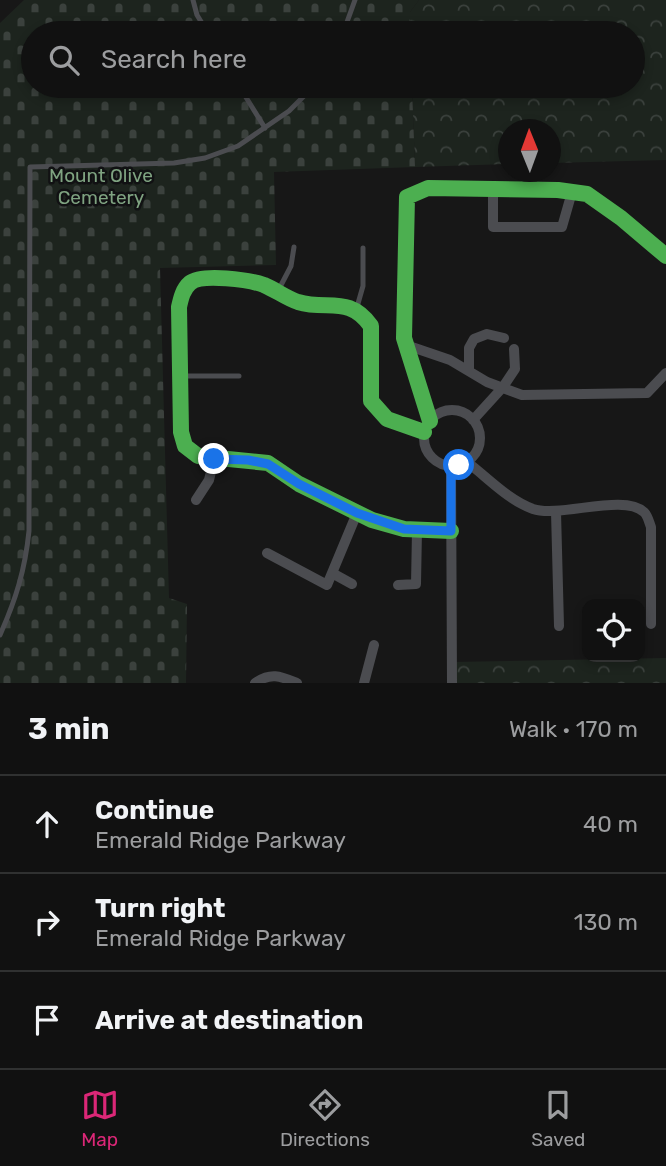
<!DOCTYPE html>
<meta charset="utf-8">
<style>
:root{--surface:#111;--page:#1e1f1f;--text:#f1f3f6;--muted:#9c9d9f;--line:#303131;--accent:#db2777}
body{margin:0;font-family:Rubik,sans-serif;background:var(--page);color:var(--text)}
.controls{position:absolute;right:21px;bottom:21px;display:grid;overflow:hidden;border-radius:14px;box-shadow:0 4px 10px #0003}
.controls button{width:63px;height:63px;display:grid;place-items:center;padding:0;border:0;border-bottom:2px solid var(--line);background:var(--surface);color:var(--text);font:35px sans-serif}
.compass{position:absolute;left:498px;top:119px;width:63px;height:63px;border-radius:50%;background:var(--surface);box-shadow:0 4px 10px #0003;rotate:359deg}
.stop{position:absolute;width:21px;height:21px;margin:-16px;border:5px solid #1a73e8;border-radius:50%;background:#fff}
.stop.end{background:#1a73e8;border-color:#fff;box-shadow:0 2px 7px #0008}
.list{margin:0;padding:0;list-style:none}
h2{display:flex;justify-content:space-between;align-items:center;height:91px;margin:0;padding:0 28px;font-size:30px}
h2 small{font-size:23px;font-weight:400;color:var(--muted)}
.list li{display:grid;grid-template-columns:46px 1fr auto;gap:21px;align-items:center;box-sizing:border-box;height:98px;padding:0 28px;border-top:2px solid var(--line)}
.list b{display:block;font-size:26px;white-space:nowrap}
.list p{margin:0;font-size:23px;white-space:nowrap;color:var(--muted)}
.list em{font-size:23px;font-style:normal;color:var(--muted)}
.icon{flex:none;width:38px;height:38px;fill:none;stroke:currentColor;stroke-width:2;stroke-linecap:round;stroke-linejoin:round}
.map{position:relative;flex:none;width:666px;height:683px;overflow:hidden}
.search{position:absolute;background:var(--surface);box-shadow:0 4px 10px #0003;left:21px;right:21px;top:21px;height:77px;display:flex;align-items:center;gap:18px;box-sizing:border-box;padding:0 24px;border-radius:38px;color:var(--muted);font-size:26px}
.sheet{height:385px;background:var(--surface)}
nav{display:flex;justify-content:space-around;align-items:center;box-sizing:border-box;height:98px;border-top:2px solid var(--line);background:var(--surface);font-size:19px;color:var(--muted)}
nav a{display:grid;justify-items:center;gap:4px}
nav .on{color:var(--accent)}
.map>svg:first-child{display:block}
.forest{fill:url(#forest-crowns)}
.cemetery{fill:url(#cemetery-stones)}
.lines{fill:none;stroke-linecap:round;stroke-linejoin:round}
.lane{stroke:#4b4c50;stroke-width:5}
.street{stroke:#4b4c50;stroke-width:10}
.fast{stroke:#4caf50;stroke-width:16}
.route{stroke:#1a73e8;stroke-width:9}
.labels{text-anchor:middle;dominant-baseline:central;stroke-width:5;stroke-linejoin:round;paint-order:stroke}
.park-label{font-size:19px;fill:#7fa381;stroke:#111113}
</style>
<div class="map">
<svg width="666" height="683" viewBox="0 0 666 683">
<defs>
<pattern id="forest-crowns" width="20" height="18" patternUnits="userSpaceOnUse" patternTransform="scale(1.75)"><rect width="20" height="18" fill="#1d241e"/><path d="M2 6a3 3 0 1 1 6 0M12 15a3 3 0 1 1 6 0" fill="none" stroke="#3b413d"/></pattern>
<pattern id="cemetery-stones" width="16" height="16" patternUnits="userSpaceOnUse" patternTransform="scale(1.75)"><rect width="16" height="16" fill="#1d241e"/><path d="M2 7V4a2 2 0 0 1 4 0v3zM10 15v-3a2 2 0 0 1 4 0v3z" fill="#3b413d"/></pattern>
</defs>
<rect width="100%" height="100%" fill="#171717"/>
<path class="forest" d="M419,0H666V160L551,163L550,130H508V164L415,167L412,86H633V33H410V12Z
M666,658V683H452V662Z"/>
<path class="cemetery" d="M24,0H419L410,12V33H33V86H412L415,167L274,172L276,265L160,268L169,598L187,604L186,683H0V23Z"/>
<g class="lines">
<path class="lane" d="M193,0L197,15L208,33
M343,33L355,0
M239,86L265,128
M279,289L291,266L294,247
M357,307L363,286V248
M181,376H239
M0,635C16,599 25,570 29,531L30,167L174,163L205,158L238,146L289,111L314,86"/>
<path class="street" d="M493,189V227H562L572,192
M406,345L450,360L487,382L522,395L647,393L666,373
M469,370V348L474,339L487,334L504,338
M424 438a28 28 0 1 1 56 0a28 28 0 1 1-56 0Z
M473,420L503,387L515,369L514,349
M467,462C487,477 508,500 533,509C560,518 624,493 644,512C648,516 649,522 651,527V624
M451,466L452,683
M196,500L209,480L214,459
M556,512L559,626
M267,553L327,585L357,513
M332,573L352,584
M398,585L416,584L417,530
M255,683C271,672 280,676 297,683
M364,683L374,645"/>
<path class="fast" d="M430,421L404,338L407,197L428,188L558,190L587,194L621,218L666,256
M424,432L387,419L371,401V326C349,295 328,311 298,302C286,298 276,290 264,285C250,280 202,273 190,283C183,289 181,298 179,307L181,432L185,446L198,456L268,463L299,484L372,520L404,529L451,531"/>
</g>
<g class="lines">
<path class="route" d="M214,459L248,460L268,464L299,484L357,513L404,529L451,531V466L459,465"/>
</g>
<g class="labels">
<g class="park-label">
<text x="101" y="175">Mount Olive<tspan x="101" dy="22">Cemetery</tspan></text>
</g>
</g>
</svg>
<div class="controls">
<button><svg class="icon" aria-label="locate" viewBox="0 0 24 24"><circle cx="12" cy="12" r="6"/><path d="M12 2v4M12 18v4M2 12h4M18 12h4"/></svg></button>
</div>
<svg class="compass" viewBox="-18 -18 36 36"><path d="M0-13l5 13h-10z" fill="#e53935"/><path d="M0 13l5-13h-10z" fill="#9c9d9f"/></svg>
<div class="stop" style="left:459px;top:465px"></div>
<div class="stop end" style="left:214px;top:459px"></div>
<div class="search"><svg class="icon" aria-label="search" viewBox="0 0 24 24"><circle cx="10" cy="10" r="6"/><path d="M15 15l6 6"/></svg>Search here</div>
</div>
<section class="sheet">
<h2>3 min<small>Walk · 170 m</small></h2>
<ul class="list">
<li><svg class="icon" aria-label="ahead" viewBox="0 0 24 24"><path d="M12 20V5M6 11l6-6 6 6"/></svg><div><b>Continue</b><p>Emerald Ridge Parkway</p></div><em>40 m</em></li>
<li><svg class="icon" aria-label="right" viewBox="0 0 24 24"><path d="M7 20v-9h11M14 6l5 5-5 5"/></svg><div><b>Turn right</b><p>Emerald Ridge Parkway</p></div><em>130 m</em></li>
<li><svg class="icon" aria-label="arrive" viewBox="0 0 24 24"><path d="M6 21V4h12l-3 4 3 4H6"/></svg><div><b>Arrive at destination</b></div></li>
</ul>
</section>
<nav>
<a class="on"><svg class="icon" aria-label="map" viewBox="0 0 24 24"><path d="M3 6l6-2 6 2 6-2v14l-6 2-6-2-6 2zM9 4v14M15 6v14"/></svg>Map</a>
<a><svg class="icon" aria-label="directions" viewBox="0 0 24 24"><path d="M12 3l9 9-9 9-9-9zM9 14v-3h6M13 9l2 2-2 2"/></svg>Directions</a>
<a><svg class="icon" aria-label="saved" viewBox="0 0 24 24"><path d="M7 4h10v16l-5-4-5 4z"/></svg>Saved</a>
</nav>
